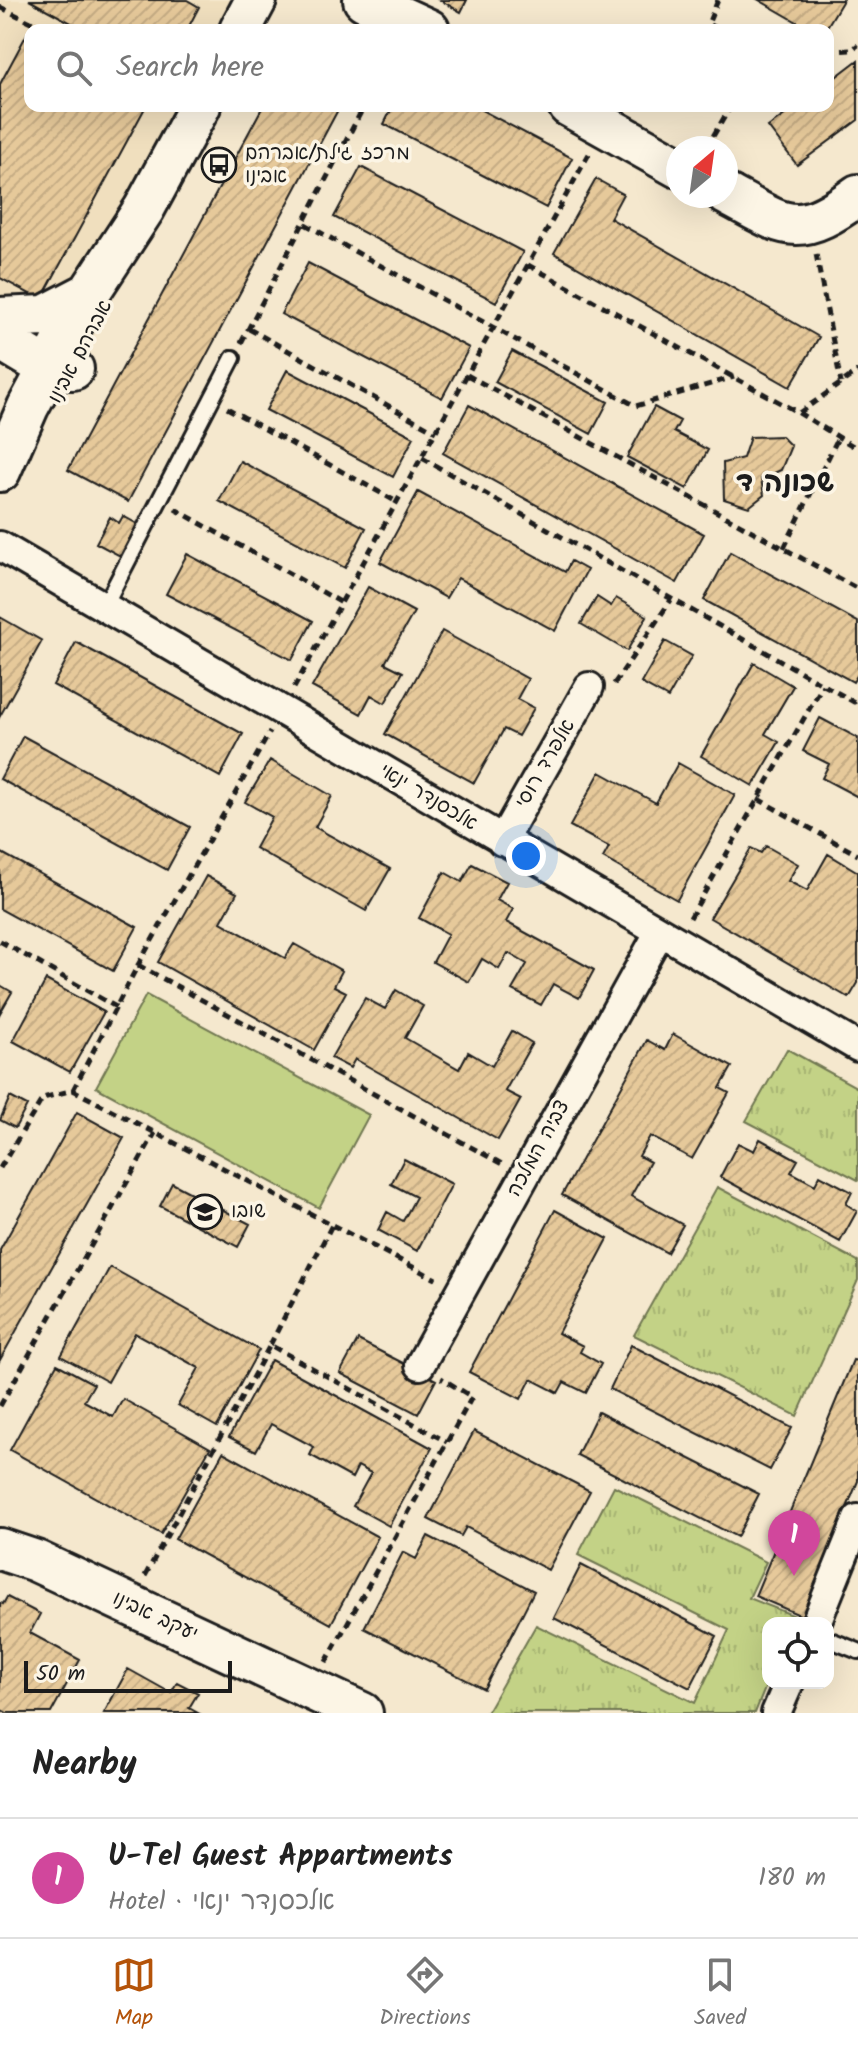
<!DOCTYPE html>
<meta charset="utf-8">
<style>
:root{--surface:#fff;--page:#f2f2f2;--text:#222;--muted:#767676;--line:#e0e0e0;--accent:#b45309}
body{margin:0;font-family:Kalam,"Playpen Sans Hebrew",sans-serif;background:var(--page);color:var(--text)}
.controls{position:absolute;right:24px;bottom:24px;display:grid;overflow:hidden;border-radius:16px;box-shadow:0 8px 32px #0002}
.controls button{width:72px;height:72px;display:grid;place-items:center;padding:0;border:0;border-bottom:2px solid var(--line);background:var(--surface);color:var(--text);font:40px sans-serif}
.compass{position:absolute;left:666px;top:136px;width:72px;height:72px;border-radius:50%;background:var(--surface);box-shadow:0 8px 32px #0002;rotate:29deg}
.scale{position:absolute;left:24px;bottom:20px;width:208px;box-sizing:border-box;padding-left:8px;border:4px solid #1c1c1c;border-top:0;font-size:22px;line-height:28px;white-space:nowrap;color:#1c1c1c;-webkit-text-stroke:6px #fcf5e5;paint-order:stroke}
.you{position:absolute;left:526px;top:856px;width:28px;height:28px;margin:-20px;border:6px solid #fff;border-radius:50%;background:#1a73e8;box-shadow:0 0 0 12px #1a73e833}
.badge{display:grid;place-items:center;width:52px;height:52px;border-radius:50%;background:var(--accent);color:#fff;font-size:26px;font-weight:700}
.pin{position:absolute;translate:-50% -66px;filter:drop-shadow(0 2px 4px #0008)}
.pin::after{content:'';position:absolute;top:42px;width:28px;height:24px;background:inherit;clip-path:polygon(0 0,100% 0,50% 100%)}
.list{margin:0;padding:0;list-style:none}
h2{display:flex;justify-content:space-between;align-items:center;height:104px;margin:0;padding:0 32px;font-size:34px}
h2 small{font-size:26px;font-weight:400;color:var(--muted)}
.list li{display:grid;grid-template-columns:52px 1fr auto;gap:24px;align-items:center;box-sizing:border-box;height:120px;padding:0 32px;border-top:2px solid var(--line)}
.list b{display:block;font-size:30px;white-space:nowrap}
.list p{margin:0;font-size:26px;white-space:nowrap;color:var(--muted)}
.list em{font-size:26px;font-style:normal;color:var(--muted)}
.icon{flex:none;width:44px;height:44px;fill:none;stroke:currentColor;stroke-width:2;stroke-linecap:round;stroke-linejoin:round}
.map{position:relative;flex:none;width:858px;height:1713px;overflow:hidden}
.search{position:absolute;background:var(--surface);box-shadow:0 8px 32px #0002;left:24px;right:24px;top:24px;height:88px;display:flex;align-items:center;gap:20px;box-sizing:border-box;padding:0 28px;border-radius:16px;color:var(--muted);font-size:30px}
.sheet{height:224px;background:var(--surface)}
nav{display:flex;justify-content:space-around;align-items:center;box-sizing:border-box;height:112px;border-top:2px solid var(--line);background:var(--surface);font-size:22px;color:var(--muted)}
nav a{display:grid;justify-items:center;gap:4px}
nav .on{color:var(--accent)}
.map>svg:first-child{display:block}
.built{fill:#f0dfbe}
.grass{fill:#c3d286;stroke:#707751;stroke-width:2}
.park{fill:url(#park-tufts);stroke:#707751;stroke-width:2}
.building{fill:url(#building-hatch);stroke:#1c1c1c;stroke-width:2}
.lines{fill:none;stroke-linecap:round;stroke-linejoin:round}
.lane-casing{stroke:#1c1c1c;stroke-width:20}
.street-casing{stroke:#1c1c1c;stroke-width:34}
.secondary-casing{stroke:#1c1c1c;stroke-width:46}
.path{stroke:#1c1c1c;stroke-width:5;stroke-dasharray:8 6;stroke-linecap:butt}
.lane{stroke:#fcf5e5;stroke-width:14}
.street{stroke:#fcf5e5;stroke-width:28}
.secondary{stroke:#fcf5e5;stroke-width:40}
.labels{text-anchor:middle;dominant-baseline:central;stroke-width:7;stroke-linejoin:round;paint-order:stroke}
.poi-label{font-size:20px;fill:#1c1c1c;stroke:#fcf5e5;text-anchor:start}
.street-label{font-size:20px;fill:#1c1c1c;stroke:#fcf5e5}
.district-label{font-size:28px;font-weight:bold;fill:#1c1c1c;stroke:#fcf5e5}
</style>
<div class="map">
<svg width="858" height="1713" viewBox="0 0 858 1713">
<defs>
<pattern id="park-tufts" width="24" height="20" patternUnits="userSpaceOnUse" patternTransform="scale(2)"><rect width="24" height="20" fill="#c3d286"/><path d="M3 7l-1-3M5 7V3M7 7l1-3M15 17l-1-3M17 17v-4M19 17l1-3" fill="none" stroke="#a7b473"/></pattern>
<pattern id="building-hatch" width="6" height="6" patternUnits="userSpaceOnUse" patternTransform="scale(2)"><rect width="6" height="6" fill="#e6c99a"/><path d="M-1 1l2-2M0 6l6-6M5 7l2-2" fill="none" stroke="#c5ac84"/></pattern>
</defs>
<rect width="100%" height="100%" fill="#f5e8ce"/>
<filter id="ink" filterUnits="userSpaceOnUse"><feTurbulence type="fractalNoise" baseFrequency=".0125" numOctaves="2"/><feDisplacementMap in="SourceGraphic" scale="16" xChannelSelector="R" yChannelSelector="G"/><feConvolveMatrix kernelMatrix="1 2 1 2 8 2 1 2 1" color-interpolation-filters="sRGB"/></filter>
<g filter="url(#ink)">
<path class="built" d="M0,0H256L239,30H30V106H196L89,293L0,316Z"/>
<path class="grass" d="M146,995L369,1115L319,1208L96,1087Z"/>
<path class="park" d="M787,1049L858,1088V1180L746,1121Z
M717,1187L858,1261V1280L797,1416L634,1335Z
M614,1486L766,1562L749,1598L795,1616L792,1623H768V1681L755,1713H486L536,1625L695,1703L729,1630L578,1555Z"/>
<path class="building" d="M29,0H187L199,7L187,30H84Z
M440,0H467L461,12Z
M759,0H843L825,30H811Z
M28,32L30,106H146L41,300L0,278V84Z
M858,60V120L797,165L768,127L797,106H828V83Z
M263,106H340L128,502L68,470Z
M393,106H474L572,158L546,208L384,124Z
M361,167L523,252L496,302L334,217Z
M596,179L623,194L610,218L819,337L790,387L554,253Z
M308,263L469,348L442,398L281,314Z
M512,351L608,402L591,434L495,382Z
M287,370L414,437L393,477L266,410Z
M469,405L704,534L677,583L443,453Z
M654,407L680,421L674,432L708,450L687,489L627,457Z
M781,436L791,446L781,470L761,479L764,495L749,507L724,499L723,463L743,458L750,437Z
M240,461L366,528L345,568L219,501Z
M418,492L565,572L571,561L587,570L555,631L458,578L446,598L380,562Z
M123,516L139,525L122,557L96,543L110,517L119,523Z
M730,552L858,622V674L853,682L704,600Z
M187,554L313,621L292,660L166,594Z
M368,587L414,612L385,663L403,672L385,703L371,695L361,714L312,687Z
M597,597L611,606L616,598L647,616L627,651L581,624Z
M0,617L42,641L0,716Z
M442,631L528,679L517,699L534,708L518,736L504,729L474,783L385,734Z
M665,641L692,656L668,698L641,683Z
M76,642L243,734L220,777L53,685Z
M754,663L793,686L765,734L779,742L753,786L701,756Z
M820,718L858,738V797L822,778L829,764L803,751Z
M23,736L190,827L167,870L0,779Z
M270,760L332,796L315,827L390,869L366,911L255,848L272,817L245,802Z
M678,763L735,795L677,900L603,858L609,847L570,826L600,772L656,803Z
M766,846L798,864L788,881L807,891L828,854L858,872V983L849,998L710,918L751,848L761,853Z
M0,852L137,927L113,971L0,909Z
M472,864L507,882L497,900L513,909L506,922L594,970L579,998L553,984L541,1005L512,990L527,964L508,953L499,969L482,959L469,982L433,962L448,934L419,918L444,872L462,882Z
M206,876L237,893L221,922L285,958L294,944L342,971L334,986L346,992L314,1050L158,962Z
M46,980L104,1012L70,1072L13,1041Z
M0,985L12,992L0,1013Z
M396,990L423,1006L405,1038L459,1069L468,1052L492,1066L512,1031L532,1043L505,1091L521,1099L498,1140L355,1059L350,1068L331,1058L365,998L385,1009Z
M673,1034L732,1067L720,1088L729,1093L692,1159L650,1136L639,1156L650,1162L631,1196L683,1225L667,1253L562,1195L647,1040L665,1050Z
M10,1097L27,1106L15,1128L0,1120Z
M77,1112L124,1138L0,1360V1250Z
M760,1139L798,1160L791,1172L815,1185L820,1175L852,1192L846,1204L857,1211L840,1242L720,1177L738,1143L754,1151Z
M404,1159L452,1184L417,1251L378,1230L387,1212L403,1221L416,1197L391,1184Z
M172,1183L250,1224L238,1247L160,1206Z
M555,1210L608,1239L558,1333L583,1346L580,1352L601,1364L586,1393L564,1382L558,1393L531,1379L521,1399L469,1372Z
M110,1267L259,1350L217,1427L178,1405L199,1368L135,1333L108,1382L61,1356Z
M358,1340L436,1380L418,1414L340,1373Z
M631,1345L792,1428L770,1470L610,1389Z
M271,1360L432,1448L389,1526L353,1506L371,1473L358,1466L352,1478L310,1455L314,1447L271,1424L256,1451L229,1437Z
M853,1360L858,1361V1481L802,1616L755,1596Z
M57,1364L94,1384L84,1401L113,1417L123,1399L210,1448L161,1534L10,1450Z
M598,1412L759,1494L737,1537L577,1455Z
M474,1431L590,1491L548,1570L466,1527L461,1536L428,1519Z
M223,1452L378,1537L331,1624L175,1539Z
M428,1536L534,1591L484,1689L364,1628L403,1552L416,1559Z
M581,1565L717,1636L690,1688L554,1618Z
M7,1597L40,1614L30,1633L80,1660L51,1713H7L0,1709V1603L3,1604Z
M128,1669L171,1693L177,1682L198,1693L189,1708L198,1713H104Z"/>
<g class="lines">
<g class="lane-casing">
<path id="lane" d="M104,607L233,358
M828,1639L858,1651"/>
</g>
<g class="street-casing">
<path id="street" d="M0,546L858,1047
M502,841L589,687
M420,1365L659,933
M816,1623L858,1519
M776,1713L789,1683"/>
</g>
<g class="secondary-casing">
<path id="secondary" d="M364,0L429,30
M240,30L256,0
M569,106L678,167
M726,194C787,227 797,240 858,195
M0,318L45,316L89,293
M0,339L48,368L73,369
M0,471L28,407L89,293L144,209L200,106
M0,1549L36,1561L362,1713"/>
</g>
<path class="path" d="M718,0L708,24L719,30
M0,7L47,30
M828,51L852,50L858,45
M706,148L731,106
M305,224L636,406L734,377
M816,254L841,383
M528,265L799,413L858,449
M249,329L436,432
M241,343L364,106
M467,375L858,589
M227,408L397,502
M799,413L858,371
M422,458L854,702L858,700
M175,509L342,603
M784,548L838,438
M614,684L671,600
M294,688L589,154
M758,799L858,855
M690,918L823,685
M0,941L116,1007
M138,965L502,1164
M73,1090L138,965L270,732
M0,1168L43,1098L73,1090L436,1279
M270,1345L332,1225
M0,1406L155,1133
M145,1576L270,1345L447,1442
M326,1662L472,1397L441,1378"/>
<use href="#lane" class="lane"/>
<use href="#street" class="street"/>
<use href="#secondary" class="secondary"/>
</g>
</g>
<defs>
<g id="bus-ring" transform="scale(1.8)"><circle r="9.5" fill="#fcf5e5" stroke="#1c1c1c" stroke-width="1.5"/><path d="M-5-6H5V4H4V6H2V4H-2V6H-4V4H-5ZM-3.5-4V0h7V-4ZM-3.5 1.2v1.5H-2V1.2ZM2 1.2v1.5H3.5V1.2Z" fill="#1c1c1c"/></g>
<g id="school-ring" transform="scale(1.8)"><circle r="9.5" fill="#fcf5e5" stroke="#1c1c1c" stroke-width="1.5"/><path d="M0-5L7-2L0 1L-7-2ZM-4 1L0 2.5L4 1V4Q0 6-4 4Z" fill="#1c1c1c"/></g>
</defs>
<g fill-rule="evenodd">
<use href="#bus-ring" x="219" y="165"/>
<use href="#school-ring" x="205" y="1212"/>
</g>
<g class="labels">
<g class="poi-label">
<text x="245" y="154">מרכז גילת/אברהם<tspan x="245" dy="23">אבינו</tspan></text>
<text x="231" y="1212">שובו</text>
</g>
<g class="street-label">
<text transform="translate(81 352) rotate(-62)">אברהם אבינו</text>
<text transform="translate(546 764) rotate(-60)">אלפרד רוסי</text>
<text transform="translate(428 798) rotate(31)">אלכסנדר ינאי</text>
<text transform="translate(539 1149) rotate(-61)">צביה המלכה</text>
<text transform="translate(155 1617) rotate(25)">יעקב אבינו</text>
</g>
<g class="district-label">
<text x="785" y="483">שכונה ד</text>
</g>
</g>
</svg>
<div class="controls">
<button><svg class="icon" aria-label="locate" viewBox="0 0 24 24"><circle cx="12" cy="12" r="6"/><path d="M12 2v4M12 18v4M2 12h4M18 12h4"/></svg></button>
</div>
<svg class="compass" viewBox="-18 -18 36 36"><path d="M0-13l5 13h-10z" fill="#e53935"/><path d="M0 13l5-13h-10z" fill="#767676"/></svg>
<div class="scale">50 m</div>
<div class="you"></div>
<div class="pin badge" style="left:794px;top:1576px;background:#d1479c">1</div>
<div class="search"><svg class="icon" aria-label="search" viewBox="0 0 24 24"><circle cx="10" cy="10" r="6"/><path d="M15 15l6 6"/></svg>Search here</div>
</div>
<section class="sheet">
<h2>Nearby<small></small></h2>
<ul class="list">
<li><span class="badge" style="background:#d1479c">1</span><div><b>U-Tel Guest Appartments</b><p>Hotel · אלכסנדר ינאי</p></div><em>180 m</em></li>
</ul>
</section>
<nav>
<a class="on"><svg class="icon" aria-label="map" viewBox="0 0 24 24"><path d="M3 6l6-2 6 2 6-2v14l-6 2-6-2-6 2zM9 4v14M15 6v14"/></svg>Map</a>
<a><svg class="icon" aria-label="directions" viewBox="0 0 24 24"><path d="M12 3l9 9-9 9-9-9zM9 14v-3h6M13 9l2 2-2 2"/></svg>Directions</a>
<a><svg class="icon" aria-label="saved" viewBox="0 0 24 24"><path d="M7 4h10v16l-5-4-5 4z"/></svg>Saved</a>
</nav>
